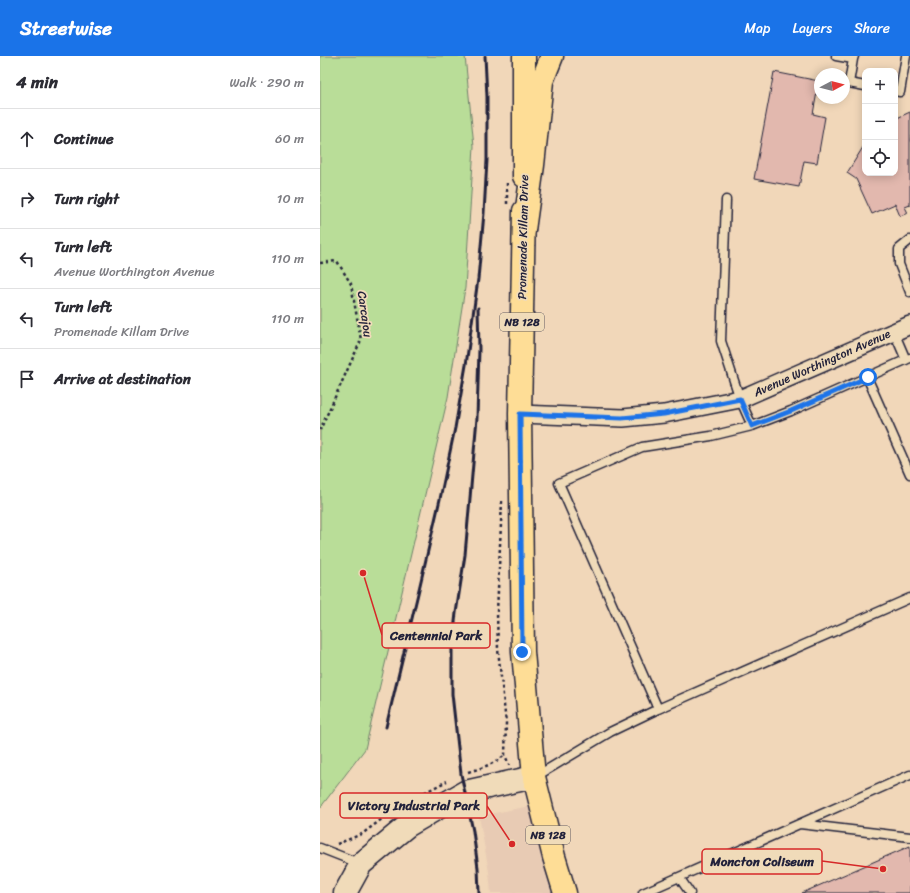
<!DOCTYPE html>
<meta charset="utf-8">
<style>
:root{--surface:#fff;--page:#f2f2f3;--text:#2b2b33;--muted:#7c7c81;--line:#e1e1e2;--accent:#1a73e8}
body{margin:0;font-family:Sriracha,sans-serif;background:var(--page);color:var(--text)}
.controls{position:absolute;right:12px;top:12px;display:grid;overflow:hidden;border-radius:8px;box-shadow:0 2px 10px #0003}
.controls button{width:36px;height:36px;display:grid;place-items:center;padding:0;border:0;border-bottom:1px solid var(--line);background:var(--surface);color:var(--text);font:20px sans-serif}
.compass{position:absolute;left:494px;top:12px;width:36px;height:36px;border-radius:50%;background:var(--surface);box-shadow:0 2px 10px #0003;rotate:83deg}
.stop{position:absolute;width:12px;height:12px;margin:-9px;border:3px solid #1a73e8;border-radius:50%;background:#fff}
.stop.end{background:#1a73e8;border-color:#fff;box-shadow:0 1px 4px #0008}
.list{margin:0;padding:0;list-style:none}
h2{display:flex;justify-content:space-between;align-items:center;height:52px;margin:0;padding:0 16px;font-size:17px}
h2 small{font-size:13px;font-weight:400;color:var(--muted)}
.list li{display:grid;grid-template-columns:26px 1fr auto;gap:12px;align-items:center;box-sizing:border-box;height:60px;padding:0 16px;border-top:1px solid var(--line)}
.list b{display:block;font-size:15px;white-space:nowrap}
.list p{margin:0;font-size:13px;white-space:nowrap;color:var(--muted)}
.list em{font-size:13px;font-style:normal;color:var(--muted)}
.icon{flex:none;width:22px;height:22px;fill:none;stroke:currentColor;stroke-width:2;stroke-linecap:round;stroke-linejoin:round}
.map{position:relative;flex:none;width:590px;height:837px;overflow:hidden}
header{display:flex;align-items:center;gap:24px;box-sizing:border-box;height:56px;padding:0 20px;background:var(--accent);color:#fff}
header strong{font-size:19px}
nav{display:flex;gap:22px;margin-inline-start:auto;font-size:14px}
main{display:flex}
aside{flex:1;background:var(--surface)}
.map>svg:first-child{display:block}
.built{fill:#e8cbb4}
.green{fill:#b9dd98;stroke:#6e806a}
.building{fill:#e2b8ae;stroke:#22223b}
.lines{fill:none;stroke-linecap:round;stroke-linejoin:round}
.lane-casing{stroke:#22223b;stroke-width:11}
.street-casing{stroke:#22223b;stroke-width:20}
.secondary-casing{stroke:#22223b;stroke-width:25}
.primary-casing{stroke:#22223b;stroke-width:25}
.highway-casing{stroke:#22223b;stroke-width:25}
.path{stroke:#22223b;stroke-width:2.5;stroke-dasharray:3 3;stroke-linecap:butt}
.lane{stroke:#f0dbb9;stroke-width:8}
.street{stroke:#f0dbb9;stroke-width:17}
.secondary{stroke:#f0dbb9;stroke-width:22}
.primary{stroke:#fedd96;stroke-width:22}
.highway{stroke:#fedd96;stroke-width:22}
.rail{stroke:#22223b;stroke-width:3}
.route{stroke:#1a73e8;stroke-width:5}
.labels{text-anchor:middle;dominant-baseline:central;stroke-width:3.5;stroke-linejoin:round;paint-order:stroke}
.shield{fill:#f0dbb9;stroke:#605a61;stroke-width:1}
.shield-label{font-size:11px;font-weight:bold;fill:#22223b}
.street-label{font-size:12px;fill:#22223b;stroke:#f0dbb9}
.leader{fill:none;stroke:#d62828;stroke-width:1.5}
.callout-dot{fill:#d62828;stroke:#f0dbb9;stroke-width:1.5}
.callout{fill:#f0dbb9;stroke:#d62828;stroke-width:1.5}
.callout-label{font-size:13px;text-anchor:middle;font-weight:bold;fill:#22223b}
</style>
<header>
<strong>Streetwise</strong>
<nav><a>Map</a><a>Layers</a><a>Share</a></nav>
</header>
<main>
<aside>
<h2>4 min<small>Walk · 290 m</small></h2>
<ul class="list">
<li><svg class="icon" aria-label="ahead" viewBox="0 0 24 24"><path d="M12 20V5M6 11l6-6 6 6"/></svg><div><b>Continue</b></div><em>60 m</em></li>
<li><svg class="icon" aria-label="right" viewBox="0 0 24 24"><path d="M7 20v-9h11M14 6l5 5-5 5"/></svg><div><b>Turn right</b></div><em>10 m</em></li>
<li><svg class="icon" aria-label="left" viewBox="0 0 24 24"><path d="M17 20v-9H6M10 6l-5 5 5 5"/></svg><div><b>Turn left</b><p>Avenue Worthington Avenue</p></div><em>110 m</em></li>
<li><svg class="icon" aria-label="left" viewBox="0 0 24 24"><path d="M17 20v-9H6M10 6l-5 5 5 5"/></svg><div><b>Turn left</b><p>Promenade Killam Drive</p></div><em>110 m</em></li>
<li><svg class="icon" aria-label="arrive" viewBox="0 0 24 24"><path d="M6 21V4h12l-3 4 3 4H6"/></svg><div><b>Arrive at destination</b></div></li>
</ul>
</aside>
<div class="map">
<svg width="590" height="837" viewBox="0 0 590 837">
<rect width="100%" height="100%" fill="#f1d7b9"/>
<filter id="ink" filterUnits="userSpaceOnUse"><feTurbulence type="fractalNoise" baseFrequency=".025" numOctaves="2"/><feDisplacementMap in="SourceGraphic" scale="8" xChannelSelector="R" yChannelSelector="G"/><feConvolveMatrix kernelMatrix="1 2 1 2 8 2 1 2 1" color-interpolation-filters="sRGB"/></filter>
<g filter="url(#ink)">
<path class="built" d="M210,750L232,837H171L169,816L159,760Z"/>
<path class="green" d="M0,0H145L154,90L145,232L128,341L45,693L0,752Z"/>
<path class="building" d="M454,16L499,25L493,58L505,61L497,107L484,105L479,131L434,123Z
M590,56V150V149L585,151L588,157L580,160L575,148L552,158L536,123L527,117L545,88V117H575V63Z
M590,790V837H482Z"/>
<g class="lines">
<g class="lane-casing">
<path id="lane" d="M516,0L533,3L534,0
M533,3L529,27L545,30
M575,35L580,36L586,0
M406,144L401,285L420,343L432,370
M590,184L579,193V208L590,236
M574,276L586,304
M547,321L590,418
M338,653L239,427L322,391L391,380L432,370L471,355L590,302
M215,721L290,676L338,653L590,542
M480,768L590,781
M0,792L41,808
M359,821L370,837
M323,837L590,719"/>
</g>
<g class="street-casing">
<path id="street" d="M200,358L303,362L344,358L420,343L590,269"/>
</g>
<g class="secondary-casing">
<path id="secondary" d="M25,837L41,808L87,770L145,736L214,721"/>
</g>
<g class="primary-casing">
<path id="primary" d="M204,0V120
M204,155L200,358L203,596L214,721L234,801L245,837"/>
</g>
<g class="highway-casing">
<path id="highway" d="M204,174L213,109L222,25L232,0"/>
</g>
<path class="path" d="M187,127V148
M0,207L17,205L31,228L41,284L0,374
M182,445L177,556L178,593L186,667L185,699L189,709
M148,716C162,712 174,708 185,699
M17,788L42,778L82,748L127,725"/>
<use href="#lane" class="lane"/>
<use href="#street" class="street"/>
<use href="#secondary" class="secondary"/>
<use href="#primary" class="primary"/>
<use href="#highway" class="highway"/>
<path class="rail" d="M158,252L159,293L157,362L145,499L136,557L132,593V638L141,718L153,775L158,812L159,837
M66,671L100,529L120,443L135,372L146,309L158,223L164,157L167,104V41L165,0"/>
</g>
</g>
<g class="lines" filter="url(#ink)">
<path class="route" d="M202,596L200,358L302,362L344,358L420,343L432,370L471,355L548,321"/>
</g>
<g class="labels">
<g class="shield">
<rect x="180" y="257" width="44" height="18" rx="3"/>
<rect x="206" y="770" width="44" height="18" rx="3"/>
</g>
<g class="shield-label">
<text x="202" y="266">NB 128</text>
<text x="228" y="779">NB 128</text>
</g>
<g class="street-label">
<text transform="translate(203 181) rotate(-89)">Promenade Killam Drive</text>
<text transform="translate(45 258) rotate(82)">Carcajou</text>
<text transform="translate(502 307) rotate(-24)">Avenue Worthington Avenue</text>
</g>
</g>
<path class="leader" d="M43 517L62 579M192 788L167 750M563 813L502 805"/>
<g class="callout-dot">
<circle cx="43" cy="517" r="4"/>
<circle cx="192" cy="788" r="4"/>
<circle cx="563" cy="813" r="4"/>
</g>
<g class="callout">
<rect x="62" y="567" width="108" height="25" rx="4"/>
<rect x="20" y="737" width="147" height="25" rx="4"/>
<rect x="382" y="793" width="120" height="25" rx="4"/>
</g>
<g class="callout-label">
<text x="116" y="584">Centennial Park</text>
<text x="94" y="754">Victory Industrial Park</text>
<text x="442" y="810">Moncton Coliseum</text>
</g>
</svg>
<div class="controls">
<button>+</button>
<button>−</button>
<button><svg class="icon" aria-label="locate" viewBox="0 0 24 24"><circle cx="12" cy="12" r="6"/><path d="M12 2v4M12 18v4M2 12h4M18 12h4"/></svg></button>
</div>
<svg class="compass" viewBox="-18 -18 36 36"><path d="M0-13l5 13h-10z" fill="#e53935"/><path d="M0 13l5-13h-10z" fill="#7c7c81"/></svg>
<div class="stop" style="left:548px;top:321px"></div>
<div class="stop end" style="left:202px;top:596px"></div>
</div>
</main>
